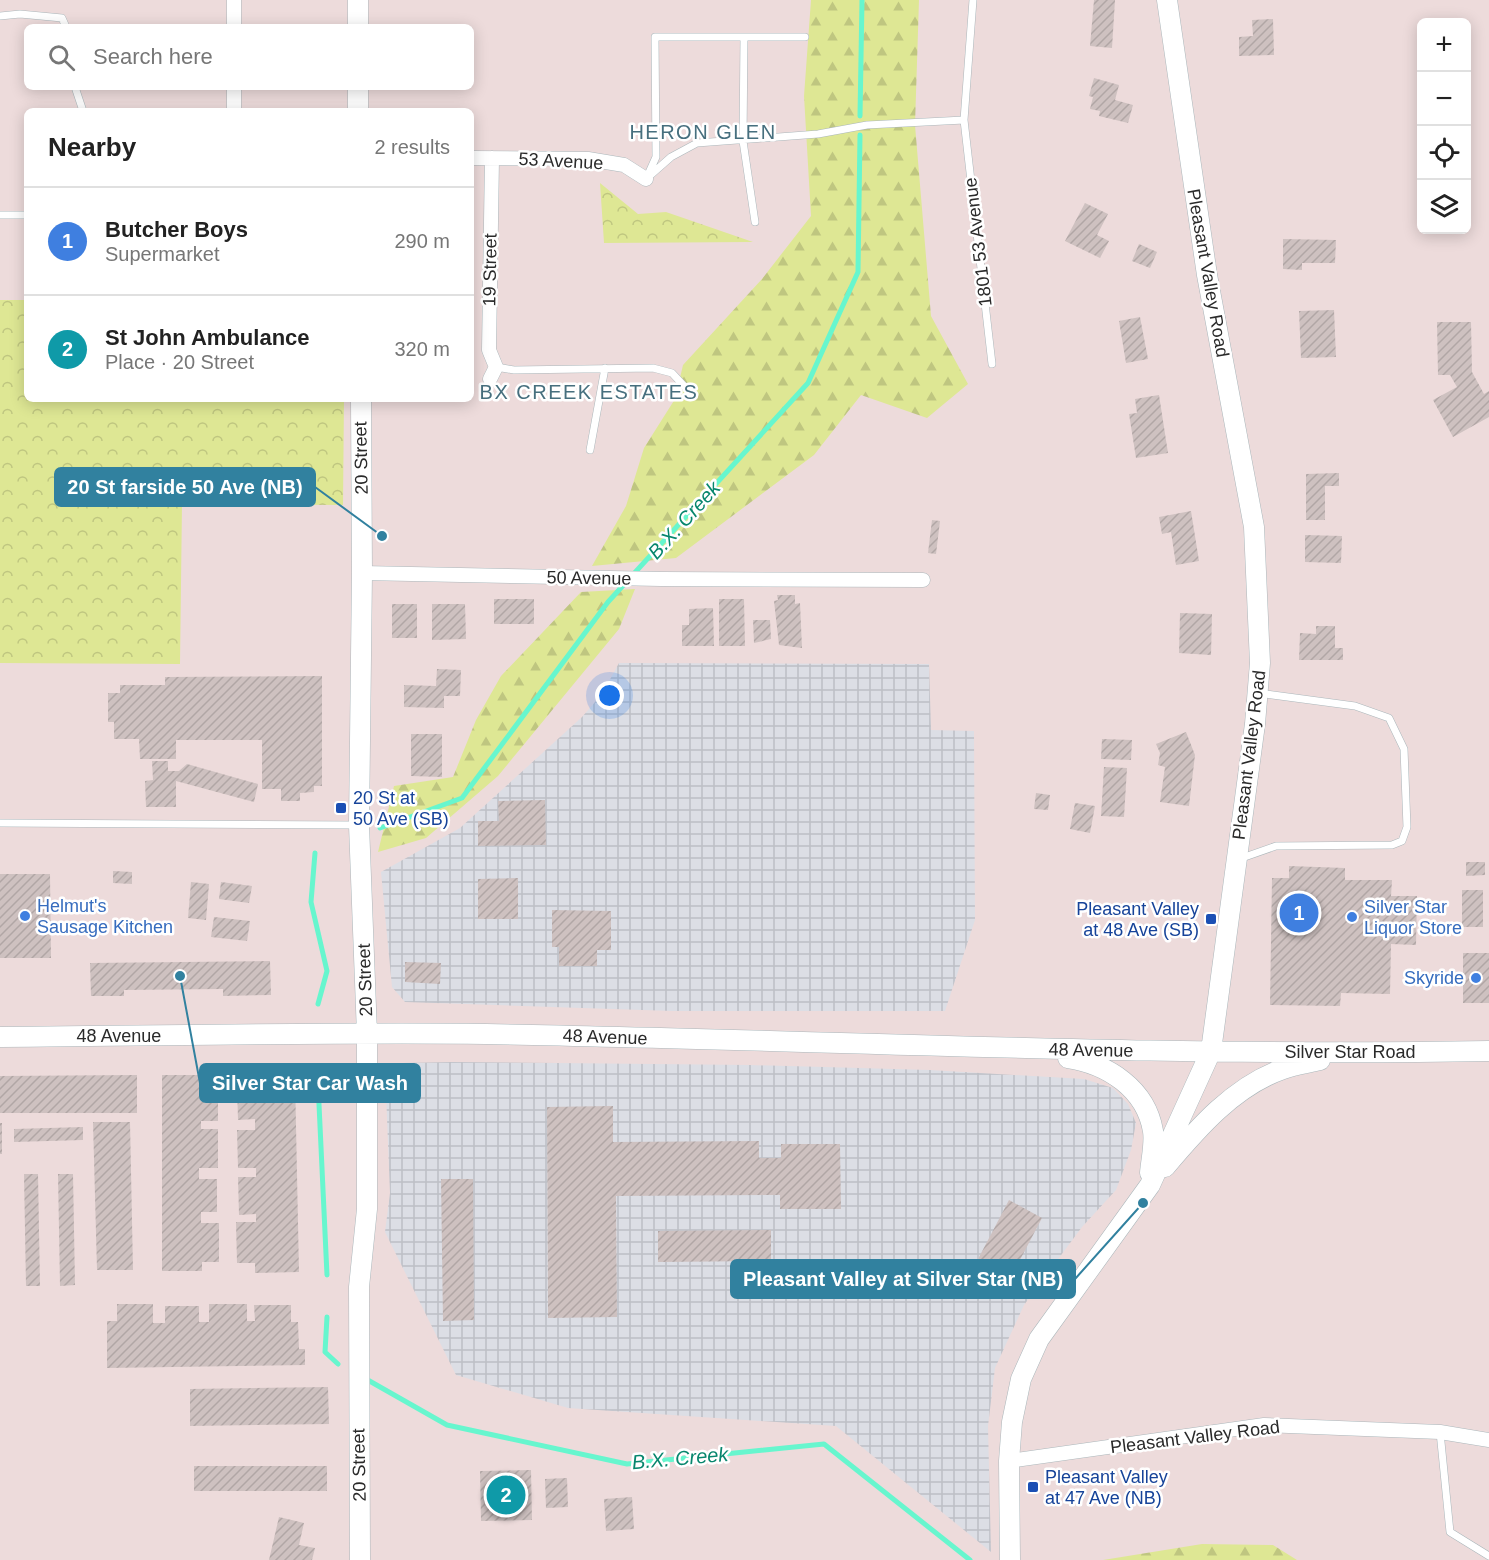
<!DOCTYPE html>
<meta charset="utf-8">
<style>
:root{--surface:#fff;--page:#f2f2f2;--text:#222;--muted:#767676;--line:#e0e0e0;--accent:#0f766e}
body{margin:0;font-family:Helvetica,sans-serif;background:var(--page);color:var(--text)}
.controls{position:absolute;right:18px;top:18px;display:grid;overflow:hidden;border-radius:9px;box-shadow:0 3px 15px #0003}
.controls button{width:54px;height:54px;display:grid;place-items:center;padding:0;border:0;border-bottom:2px solid var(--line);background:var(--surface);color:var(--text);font:30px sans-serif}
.you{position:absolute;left:610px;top:696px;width:21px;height:21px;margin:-15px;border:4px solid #fff;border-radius:50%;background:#1a73e8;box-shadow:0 0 0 9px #1a73e833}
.badge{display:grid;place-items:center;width:39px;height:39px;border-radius:50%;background:var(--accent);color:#fff;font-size:20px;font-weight:700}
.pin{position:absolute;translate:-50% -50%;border:3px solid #fff;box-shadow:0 2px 6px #0006}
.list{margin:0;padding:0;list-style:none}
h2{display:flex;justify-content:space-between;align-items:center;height:78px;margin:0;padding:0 24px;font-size:26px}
h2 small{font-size:20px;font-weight:400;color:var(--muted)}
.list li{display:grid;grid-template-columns:39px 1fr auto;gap:18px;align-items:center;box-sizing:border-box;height:108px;padding:0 24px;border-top:2px solid var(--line)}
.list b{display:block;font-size:22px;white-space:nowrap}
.list p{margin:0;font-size:20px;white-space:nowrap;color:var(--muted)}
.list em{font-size:20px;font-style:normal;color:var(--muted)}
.icon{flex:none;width:33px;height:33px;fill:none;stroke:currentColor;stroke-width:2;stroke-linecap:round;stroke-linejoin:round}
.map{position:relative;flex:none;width:1489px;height:1560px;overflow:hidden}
.search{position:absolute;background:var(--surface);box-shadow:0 3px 15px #0003;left:24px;top:24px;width:450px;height:66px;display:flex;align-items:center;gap:15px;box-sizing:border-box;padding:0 21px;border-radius:9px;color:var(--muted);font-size:22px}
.panel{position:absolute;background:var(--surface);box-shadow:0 3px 15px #0003;left:24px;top:108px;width:450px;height:294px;border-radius:9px}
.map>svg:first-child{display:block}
.industrial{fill:url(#industrial-grid)}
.forest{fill:url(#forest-firs)}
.park{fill:url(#park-crowns)}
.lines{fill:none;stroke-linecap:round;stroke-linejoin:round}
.stream{stroke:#67f6ce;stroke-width:5}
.building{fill:url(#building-hatch)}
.lane-casing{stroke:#abb7bb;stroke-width:8}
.street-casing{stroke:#abb7bb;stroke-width:15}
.secondary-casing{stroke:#abb7bb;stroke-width:21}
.lane{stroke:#fff;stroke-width:7}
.street{stroke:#fff;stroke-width:14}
.secondary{stroke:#fff;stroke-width:20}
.transit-dot{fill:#1a4fb4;stroke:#fff;stroke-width:2}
.shop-dot{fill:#3f7fe0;stroke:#fff;stroke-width:2}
.labels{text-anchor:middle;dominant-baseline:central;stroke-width:5;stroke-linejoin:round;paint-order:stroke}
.street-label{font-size:18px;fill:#2a2a2a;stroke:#fff}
.transit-label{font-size:18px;fill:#164399;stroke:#fff;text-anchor:start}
.shop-label{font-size:18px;fill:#366cbe;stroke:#fff;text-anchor:start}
.neighbourhood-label{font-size:20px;letter-spacing:1.5px;fill:#476f7e;stroke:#fff}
.water-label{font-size:20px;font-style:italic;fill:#07866d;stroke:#fff}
.leader{fill:none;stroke:#31819f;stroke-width:2}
.callout-dot{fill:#31819f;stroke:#fff;stroke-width:2}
.callout{fill:#31819f;stroke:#31819f;stroke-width:2}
.callout-label{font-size:20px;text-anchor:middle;font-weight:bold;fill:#fff}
</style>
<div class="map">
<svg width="1489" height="1560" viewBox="0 0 1489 1560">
<defs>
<pattern id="industrial-grid" width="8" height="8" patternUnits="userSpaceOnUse" patternTransform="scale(1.5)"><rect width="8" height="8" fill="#dcdee5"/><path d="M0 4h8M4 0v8" fill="none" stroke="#bdbfc5"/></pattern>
<pattern id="forest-firs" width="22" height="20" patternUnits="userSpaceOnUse" patternTransform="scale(1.5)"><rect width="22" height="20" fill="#dee794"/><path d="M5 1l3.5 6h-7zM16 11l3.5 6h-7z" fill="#bfc680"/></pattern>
<pattern id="park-crowns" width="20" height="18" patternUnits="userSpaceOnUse" patternTransform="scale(1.5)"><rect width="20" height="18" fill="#dee794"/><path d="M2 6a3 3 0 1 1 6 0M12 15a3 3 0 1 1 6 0" fill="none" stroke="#bfc680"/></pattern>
<pattern id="building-hatch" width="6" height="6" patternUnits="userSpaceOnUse" patternTransform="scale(1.5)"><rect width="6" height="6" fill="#cec1c0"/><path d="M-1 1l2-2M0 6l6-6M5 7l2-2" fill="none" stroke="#b1a6a5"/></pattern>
</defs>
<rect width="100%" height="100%" fill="#eddbdb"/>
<path class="industrial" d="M619,663L929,664L931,730L974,731L975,920L945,1011H672L405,1002L392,987L381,872L460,828L582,717L602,694Z
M452,1062L749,1065L930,1070L1084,1079L1113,1088L1128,1104L1136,1123L1131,1150L1116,1190L1082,1227L1024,1305L995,1368L988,1426L991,1552L836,1426L568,1408L456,1375L385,1232L390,1193L386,1093L391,1073L403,1063Z"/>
<path class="forest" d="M811,0H919L915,125L931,316L968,384L927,418L861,395L814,455L676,558L592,566L626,506L644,448L675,399L683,365L762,279L811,216L804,96Z
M635,589L619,629L498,776L426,838L378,852L394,786L453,777L476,720L501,676L581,592Z
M1202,1544L1273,1545L1297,1560H1103Z"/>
<path class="park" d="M600,183L638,214L666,212L753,242L604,243Z
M0,300H27V399H344L343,505L182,504L180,664L0,663Z"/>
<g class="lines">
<path class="stream" d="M860,116L862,0
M380,828L462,798L608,602L808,383L858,272L860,135
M315,853L311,902L327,971L318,1004
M318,1083L327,1275
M327,1317L325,1352L338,1364
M366,1379L447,1425L627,1464L824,1444L970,1560"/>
</g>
<path class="building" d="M1094,0H1115L1112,48L1090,46Z
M1273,19L1274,55L1239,56V37L1253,36L1252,20Z
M1094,78L1119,85L1115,100L1133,105L1128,123L1099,116L1100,111L1090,109L1093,97L1089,96Z
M1085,203L1108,214L1097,235L1109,241L1100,258L1065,241Z
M1283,239L1336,240L1335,263H1302V270L1283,269Z
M1139,244L1157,252L1150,268L1132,261Z
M1334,310L1336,357L1301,358L1299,311Z
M1140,317L1148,359L1126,363L1119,321Z
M1437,322H1471L1472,372L1484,394L1489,391V417L1453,437L1433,400L1457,387L1450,375H1438Z
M1159,395L1168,453L1136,458L1129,414L1137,413L1135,399Z
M1339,473V486H1325V520H1306V474Z
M1191,511L1199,561L1176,565L1171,532L1162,534L1159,517Z
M932,520L940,521L936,554L928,553Z
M1305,535L1342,536L1341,563L1305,562Z
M777,595H795V604L800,603L802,648L779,645L774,601L778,600Z
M494,599H534V624H494Z
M719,599H744L745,646H719Z
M392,604H417V638H392Z
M432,604H465L466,639L432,640Z
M713,608L714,646H682V625H689V609Z
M1180,613L1212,614L1211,655L1179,653Z
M753,620H770L771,639L754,643Z
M1316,626H1335V648H1343V660H1299L1300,633L1316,634Z
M437,669L461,670L460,696H444V708L404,707V685L436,686Z
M322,676V786H314V792L300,793V801H281V789H262V740H176V759H140L139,739H114V722H108V693H120V685H165V677Z
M1186,732L1195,755L1189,806L1160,802L1165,767L1158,765L1160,753L1156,744Z
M411,734H442V777L411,776Z
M1102,739L1132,740L1131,760L1101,759Z
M152,761H168V771H179L187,764L258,784L254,802L176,781V807H146L145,781L153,780Z
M1104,767L1127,768L1124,817L1101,816Z
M1036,793L1050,795L1048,810L1034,809Z
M545,800L546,845L478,846V821H499L498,801Z
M1075,803L1095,806L1090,833L1070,829Z
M1466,862H1485V875L1466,876Z
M1289,866L1345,868V880H1392L1391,896H1417L1416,945L1391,944L1390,994L1341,993L1340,1006L1270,1005L1272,878H1289Z
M113,871L132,872V884L113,883Z
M0,874H50L51,958H0Z
M518,878V919H478V879Z
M191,882L209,884L206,920L188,918Z
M221,882L252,886L249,903L219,899Z
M1462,890H1483V927H1462Z
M552,910L611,911V950H597V966H559V947H552Z
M214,917L250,921L247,941L211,937Z
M1463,953H1489V1003H1463Z
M270,961L271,995L223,996V989L124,990V996H91L90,963Z
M405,962L441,963L440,984L405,982Z
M137,1075V1113H0V1076Z
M162,1075H200V1084H218V1121H201V1129H218V1168H199V1179H217V1212H201V1223H219V1262H202V1271H162Z
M258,1077H295L299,1272L255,1273V1263H237L236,1222H256V1214L239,1215L238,1177H256V1168H238L237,1130H255V1119L238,1120L237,1084H257Z
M613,1106V1142L759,1141V1158H781V1144H840L841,1209H780V1195L616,1196L617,1317L548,1318L547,1107Z
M93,1122H130L133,1270H97Z
M0,1123H2V1154H0Z
M83,1127V1140L14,1142V1129Z
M24,1174H38L40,1286H26Z
M58,1174H73L75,1285L60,1286Z
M441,1179H473L474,1320L443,1321Z
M1009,1200L1042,1218L1010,1279L977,1261Z
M771,1230V1261L658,1262V1231Z
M117,1304H153V1323H165V1306H199V1322H209V1304H247V1321H255L254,1305H291V1322H298L299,1349H305V1365L107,1368V1321H117Z
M328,1387L329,1424L190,1426V1389Z
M194,1466H327V1491H194Z
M531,1470L532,1520L481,1521L480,1471Z
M567,1478L568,1507L546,1508L545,1479Z
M632,1497L634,1529L606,1531L604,1499Z
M279,1517L304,1523L299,1545L315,1548L312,1560H269Z"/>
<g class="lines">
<g class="lane-casing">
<path id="lane" d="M973,0L964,120L992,364
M0,16L20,14L62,18L66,27
M744,37L743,141L755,222
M75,87L83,111
M647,177L656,157L655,37H805
M646,179L671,157L697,143L818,134L867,125L964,120
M0,215H27
M496,367L514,370L653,368L672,373L685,387
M590,450L605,368
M0,823L356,825
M1239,859L1276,846L1392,845L1402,841L1407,827L1404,749L1389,718L1355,706L1258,693
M1440,1432L1450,1532L1489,1556"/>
</g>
<g class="street-casing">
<path id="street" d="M234,0V27
M234,87V111
M471,158L588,159L624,165L646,179
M490,379L496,367L489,350L492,158
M362,573L661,579L923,580
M1009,1461L1264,1425L1440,1432L1489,1440"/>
</g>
<g class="secondary-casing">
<path id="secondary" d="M358,0V27
M358,87V111
M0,1037C162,1036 324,1032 486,1034C821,1040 1155,1057 1489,1051
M1068,1058C1108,1064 1146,1089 1153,1131C1155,1144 1151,1160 1150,1173
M1165,1167C1197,1129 1234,1086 1283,1069C1294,1065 1308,1063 1320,1060
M360,1560L359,1287L367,1209V1034L359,825L362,573L361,399
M1010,1560L1009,1461L1012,1422L1021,1379L1039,1339L1150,1185L1211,1051L1255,724L1260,663L1254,527L1207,275L1167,0"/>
</g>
<use href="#lane" class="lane"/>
<use href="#street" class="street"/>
<use href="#secondary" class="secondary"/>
</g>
<g class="transit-dot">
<rect x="335" y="802" width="12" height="12" rx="3"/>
<rect x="1205" y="913" width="12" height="12" rx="3"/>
<rect x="1027" y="1481" width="12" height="12" rx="3"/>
</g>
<g class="shop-dot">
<circle cx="25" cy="916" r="6"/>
<circle cx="1352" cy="917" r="6"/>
<circle cx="1476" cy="978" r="6"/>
</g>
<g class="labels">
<g class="street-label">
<text transform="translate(561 161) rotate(3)">53 Avenue</text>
<text transform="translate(978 242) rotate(-97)">1801 53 Avenue</text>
<text transform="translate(490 270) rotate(-89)">19 Street</text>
<text transform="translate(1208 273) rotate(80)">Pleasant Valley Road</text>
<text transform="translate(361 458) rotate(-91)">20 Street</text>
<text transform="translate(589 578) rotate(1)">50 Avenue</text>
<text transform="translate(1249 755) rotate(-83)">Pleasant Valley Road</text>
<text transform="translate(365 980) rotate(-92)">20 Street</text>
<text x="119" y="1036">48 Avenue</text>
<text transform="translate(605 1037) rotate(2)">48 Avenue</text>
<text transform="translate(1091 1050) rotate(1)">48 Avenue</text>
<text x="1350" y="1052">Silver Star Road</text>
<text transform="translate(1195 1437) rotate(-7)">Pleasant Valley Road</text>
<text transform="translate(359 1465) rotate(-91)">20 Street</text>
</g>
<g class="transit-label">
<text x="353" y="798">20 St at<tspan x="353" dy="21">50 Ave (SB)</tspan></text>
<text x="1199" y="909" text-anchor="end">Pleasant Valley<tspan x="1199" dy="21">at 48 Ave (SB)</tspan></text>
<text x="1045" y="1477">Pleasant Valley<tspan x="1045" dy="21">at 47 Ave (NB)</tspan></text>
</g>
<g class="shop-label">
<text x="37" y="906">Helmut's<tspan x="37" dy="21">Sausage Kitchen</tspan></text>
<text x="1364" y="907">Silver Star<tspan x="1364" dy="21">Liquor Store</tspan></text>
<text x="1464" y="978" text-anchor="end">Skyride</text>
</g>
<g class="neighbourhood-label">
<text x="703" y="132">HERON GLEN</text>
<text x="589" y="392">BX CREEK ESTATES</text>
</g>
<g class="water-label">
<text transform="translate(684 520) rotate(-48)">B.X. Creek</text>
<text transform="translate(680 1458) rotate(-5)">B.X. Creek</text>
</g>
</g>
<path class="leader" d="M382 536L315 487M180 976L200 1083M1143 1203L1075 1279"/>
<g class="callout-dot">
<circle cx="382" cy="536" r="6"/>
<circle cx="180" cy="976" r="6"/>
<circle cx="1143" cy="1203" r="6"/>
</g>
<g class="callout">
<rect x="55" y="468" width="260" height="38" rx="6"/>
<rect x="200" y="1064" width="220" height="38" rx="6"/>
<rect x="731" y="1260" width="344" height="38" rx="6"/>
</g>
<g class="callout-label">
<text x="185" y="494">20 St farside 50 Ave (NB)</text>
<text x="310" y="1090">Silver Star Car Wash</text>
<text x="903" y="1286">Pleasant Valley at Silver Star (NB)</text>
</g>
</svg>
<div class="controls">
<button>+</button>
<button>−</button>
<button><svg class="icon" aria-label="locate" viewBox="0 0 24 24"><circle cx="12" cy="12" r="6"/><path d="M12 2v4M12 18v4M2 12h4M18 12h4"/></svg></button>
<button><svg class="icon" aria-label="layers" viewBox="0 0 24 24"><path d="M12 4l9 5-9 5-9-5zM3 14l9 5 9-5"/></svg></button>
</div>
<div class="you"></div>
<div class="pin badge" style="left:1299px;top:913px;background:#3f7fe0">1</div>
<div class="pin badge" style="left:506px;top:1495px;background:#0f9aa8">2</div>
<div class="search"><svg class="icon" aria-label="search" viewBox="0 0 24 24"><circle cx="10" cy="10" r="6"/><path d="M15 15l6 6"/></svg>Search here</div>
<section class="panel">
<h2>Nearby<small>2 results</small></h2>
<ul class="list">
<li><span class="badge" style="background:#3f7fe0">1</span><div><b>Butcher Boys</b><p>Supermarket</p></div><em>290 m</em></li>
<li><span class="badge" style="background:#0f9aa8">2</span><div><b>St John Ambulance</b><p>Place · 20 Street</p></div><em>320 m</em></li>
</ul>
</section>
</div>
